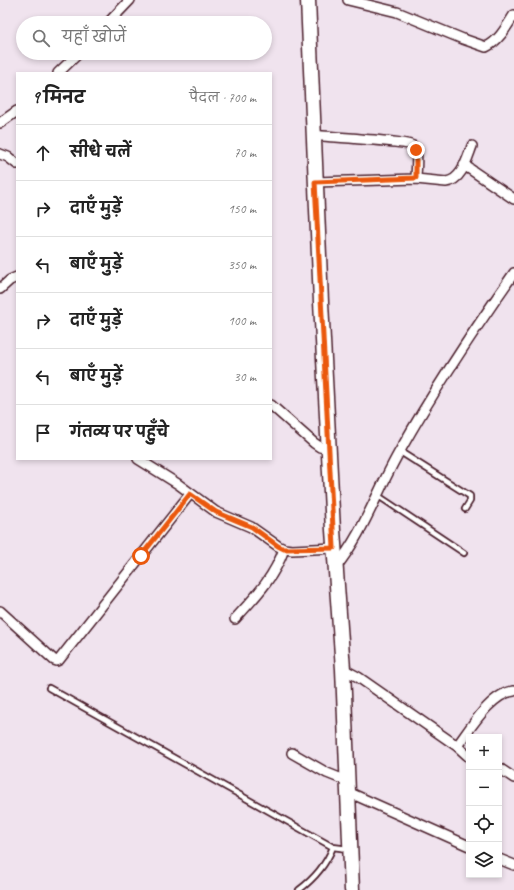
<!DOCTYPE html>
<html lang="hi">
<meta charset="utf-8">
<style>
:root{--surface:#fff;--page:#f6f6f6;--text:#222;--muted:#767676;--line:#e0e0e0}
body{margin:0;font-family:Caveat,"Playpen Sans Deva",sans-serif;background:var(--page);color:var(--text)}
.controls{position:absolute;right:12px;bottom:12px;display:grid;overflow:hidden;border-radius:0px;box-shadow:0 2px 6px #0003}
.controls button{width:36px;height:36px;display:grid;place-items:center;padding:0;border:0;border-bottom:1px solid var(--line);background:var(--surface);color:var(--text);font:20px sans-serif}
.stop{position:absolute;width:12px;height:12px;margin:-9px;border:3px solid #ea580c;border-radius:50%;background:#fff}
.stop.end{background:#ea580c;border-color:#fff;box-shadow:0 1px 4px #0008}
.list{margin:0;padding:0;list-style:none}
h2{display:flex;justify-content:space-between;align-items:center;height:52px;margin:0;padding:0 16px;font-size:17px}
h2 small{font-size:13px;font-weight:400;color:var(--muted)}
.list li{display:grid;grid-template-columns:26px 1fr auto;gap:12px;align-items:center;box-sizing:border-box;height:56px;padding:0 16px;border-top:1px solid var(--line)}
.list b{display:block;font-size:15px;white-space:nowrap}
.list em{font-size:13px;font-style:normal;color:var(--muted)}
.icon{flex:none;width:22px;height:22px;fill:none;stroke:currentColor;stroke-width:2;stroke-linecap:round;stroke-linejoin:round}
.map{position:relative;flex:none;width:514px;height:890px;overflow:hidden}
.search{position:absolute;background:var(--surface);box-shadow:0 2px 6px #0003;left:16px;top:16px;width:256px;height:44px;display:flex;align-items:center;gap:10px;box-sizing:border-box;padding:0 14px;border-radius:22px;color:var(--muted);font-size:15px}
.panel{position:absolute;background:var(--surface);box-shadow:0 2px 6px #0003;left:16px;top:72px;width:256px;height:388px;border-radius:0px}
.map>svg:first-child{display:block}
.lines{fill:none;stroke-linecap:round;stroke-linejoin:round}
.service-casing{stroke:#4a1f2b;stroke-width:8}
.minor-casing{stroke:#4a1f2b;stroke-width:12}
.primary-casing{stroke:#4a1f2b;stroke-width:17}
.service{stroke:#fff;stroke-width:4.5}
.minor{stroke:#fff;stroke-width:9}
.primary{stroke:#fff;stroke-width:14}
.route{stroke:#ea580c;stroke-width:5}
</style>
<div class="map">
<svg width="514" height="890" viewBox="0 0 514 890">
<rect width="100%" height="100%" fill="#f0e3ee"/>
<filter id="ink" filterUnits="userSpaceOnUse"><feTurbulence type="fractalNoise" baseFrequency=".025" numOctaves="2"/><feDisplacementMap in="SourceGraphic" scale="8" xChannelSelector="R" yChannelSelector="G"/><feConvolveMatrix kernelMatrix="1 2 1 2 8 2 1 2 1" color-interpolation-filters="sRGB"/></filter>
<g filter="url(#ink)">
<g class="lines">
<g class="service-casing">
<path id="service" d="M399,451L470,496V501L465,509
M377,495L464,553
M49,688L324,842L333,847L348,849
M299,890C315,878 326,865 333,847"/>
</g>
<g class="minor-casing">
<path id="minor" d="M348,0L397,12L463,39L486,47C499,41 507,26 514,15
M108,23L130,0
M58,73L79,53
M0,123L17,111
M313,135C326,137 408,141 413,146C419,150 416,171 416,179
M0,154L8,157L17,164
M464,165L514,199
M315,182L416,179L446,182C462,180 467,159 472,146
M0,289L10,280L17,277
M271,405L314,443L320,447L329,449
M138,459L178,484L216,512L251,527L278,546L284,549L292,550L334,548
M335,568C364,533 378,488 401,449C435,388 474,330 514,273
M0,611L54,660L57,661L59,660L190,494
M235,619C255,597 274,578 284,549
M343,669L358,677L457,746L469,757
M457,746C470,729 491,693 514,691
M292,753L327,773L347,781
M499,768L514,778
M348,792L469,846
M499,859L514,865"/>
</g>
<g class="primary-casing">
<path id="primary" d="M308,0L321,302L333,530L343,669L352,890"/>
</g>
<use href="#service" class="service"/>
<use href="#minor" class="minor"/>
<use href="#primary" class="primary"/>
</g>
</g>
<g class="lines" filter="url(#ink)">
<path class="route" d="M141,556L190,494L216,512L252,527L278,546L284,549L334,548L315,182L416,178V150"/>
</g>
</svg>
<div class="controls">
<button>+</button>
<button>−</button>
<button><svg class="icon" aria-label="locate" viewBox="0 0 24 24"><circle cx="12" cy="12" r="6"/><path d="M12 2v4M12 18v4M2 12h4M18 12h4"/></svg></button>
<button><svg class="icon" aria-label="layers" viewBox="0 0 24 24"><path d="M12 4l9 5-9 5-9-5zM3 14l9 5 9-5"/></svg></button>
</div>
<div class="stop" style="left:141px;top:556px"></div>
<div class="stop end" style="left:416px;top:150px"></div>
<div class="search"><svg class="icon" aria-label="search" viewBox="0 0 24 24"><circle cx="10" cy="10" r="6"/><path d="M15 15l6 6"/></svg>यहाँ खोजें</div>
<section class="panel">
<h2>9 मिनट<small>पैदल · 700 m</small></h2>
<ul class="list">
<li><svg class="icon" aria-label="ahead" viewBox="0 0 24 24"><path d="M12 20V5M6 11l6-6 6 6"/></svg><div><b>सीधे चलें</b></div><em>70 m</em></li>
<li><svg class="icon" aria-label="right" viewBox="0 0 24 24"><path d="M7 20v-9h11M14 6l5 5-5 5"/></svg><div><b>दाएँ मुड़ें</b></div><em>150 m</em></li>
<li><svg class="icon" aria-label="left" viewBox="0 0 24 24"><path d="M17 20v-9H6M10 6l-5 5 5 5"/></svg><div><b>बाएँ मुड़ें</b></div><em>350 m</em></li>
<li><svg class="icon" aria-label="right" viewBox="0 0 24 24"><path d="M7 20v-9h11M14 6l5 5-5 5"/></svg><div><b>दाएँ मुड़ें</b></div><em>100 m</em></li>
<li><svg class="icon" aria-label="left" viewBox="0 0 24 24"><path d="M17 20v-9H6M10 6l-5 5 5 5"/></svg><div><b>बाएँ मुड़ें</b></div><em>30 m</em></li>
<li><svg class="icon" aria-label="arrive" viewBox="0 0 24 24"><path d="M6 21V4h12l-3 4 3 4H6"/></svg><div><b>गंतव्य पर पहुँचे</b></div></li>
</ul>
</section>
</div>
